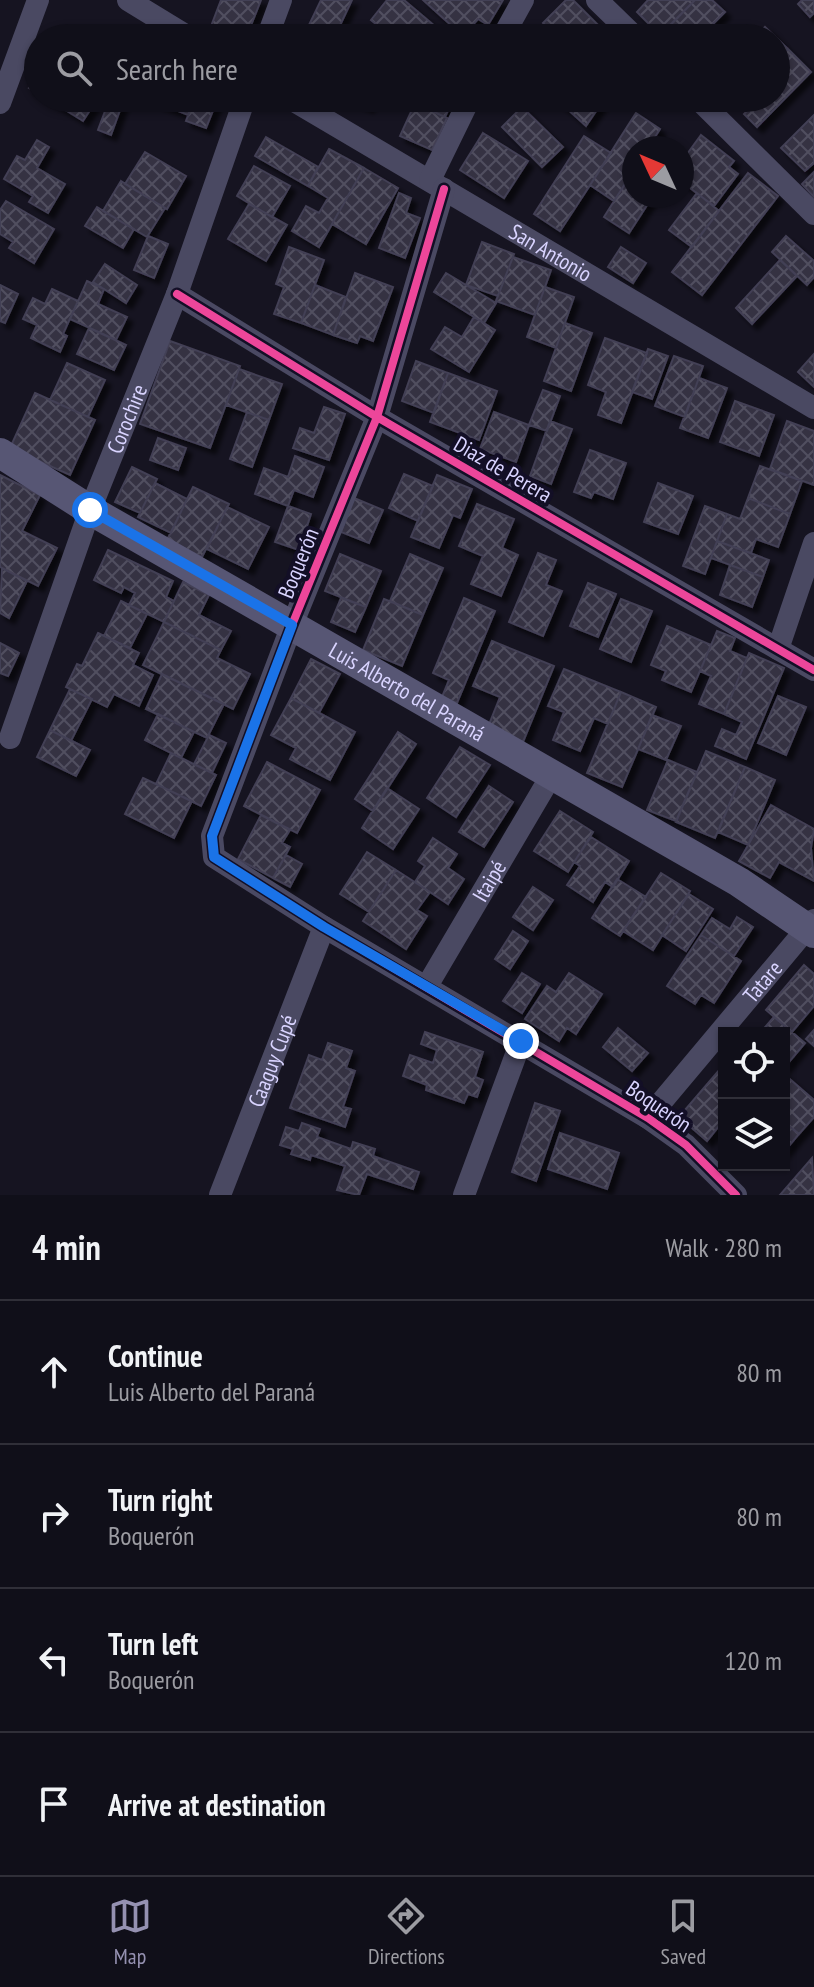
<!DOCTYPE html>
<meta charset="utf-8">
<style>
:root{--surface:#100f19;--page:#191822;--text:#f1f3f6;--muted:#9c9ca2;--line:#302f38;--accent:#9591b1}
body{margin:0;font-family:"PT Sans Narrow",sans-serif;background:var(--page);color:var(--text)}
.controls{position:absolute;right:24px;bottom:24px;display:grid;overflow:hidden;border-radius:0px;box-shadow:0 2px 6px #0004}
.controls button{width:72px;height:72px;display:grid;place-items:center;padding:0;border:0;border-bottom:2px solid var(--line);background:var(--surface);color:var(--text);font:40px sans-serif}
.compass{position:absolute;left:622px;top:136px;width:72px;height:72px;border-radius:50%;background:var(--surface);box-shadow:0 2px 6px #0004;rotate:314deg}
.stop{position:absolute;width:24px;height:24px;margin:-18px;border:6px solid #1a73e8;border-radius:50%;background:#fff}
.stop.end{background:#1a73e8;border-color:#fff;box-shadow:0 2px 8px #0008}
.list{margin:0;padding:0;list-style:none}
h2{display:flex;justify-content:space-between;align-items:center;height:104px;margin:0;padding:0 32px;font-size:34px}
h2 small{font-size:26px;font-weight:400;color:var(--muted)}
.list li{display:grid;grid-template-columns:52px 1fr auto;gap:24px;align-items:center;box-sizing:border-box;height:144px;padding:0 32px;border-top:2px solid var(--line)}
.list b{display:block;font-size:30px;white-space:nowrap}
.list p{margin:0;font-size:26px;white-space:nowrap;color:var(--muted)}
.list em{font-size:26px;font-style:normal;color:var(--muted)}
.icon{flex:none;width:44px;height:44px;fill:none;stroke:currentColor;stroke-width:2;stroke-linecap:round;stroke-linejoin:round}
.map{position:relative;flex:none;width:814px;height:1195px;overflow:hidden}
.search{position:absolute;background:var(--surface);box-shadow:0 2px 6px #0004;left:24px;right:24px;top:24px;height:88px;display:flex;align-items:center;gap:20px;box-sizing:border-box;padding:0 28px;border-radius:44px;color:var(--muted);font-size:30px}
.sheet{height:680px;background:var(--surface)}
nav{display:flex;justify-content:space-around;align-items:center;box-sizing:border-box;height:112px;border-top:2px solid var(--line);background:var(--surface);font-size:22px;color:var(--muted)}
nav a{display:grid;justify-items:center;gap:4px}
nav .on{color:var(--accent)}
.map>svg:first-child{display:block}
.building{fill:url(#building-cross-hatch);stroke:#433f54;stroke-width:2;filter:url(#shadow)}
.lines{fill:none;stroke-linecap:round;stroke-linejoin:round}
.minor{stroke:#4a4962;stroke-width:22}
.secondary{stroke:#575674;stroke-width:30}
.cycleway-casing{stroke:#130f26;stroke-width:13}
.cycleway{stroke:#ed469a;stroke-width:8}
.route{stroke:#1a73e8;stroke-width:10}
.labels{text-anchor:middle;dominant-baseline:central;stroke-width:8;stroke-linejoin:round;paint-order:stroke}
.street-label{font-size:22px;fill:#d9d4ff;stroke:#130f26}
</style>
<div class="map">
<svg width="814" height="1195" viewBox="0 0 814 1195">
<defs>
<pattern id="building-cross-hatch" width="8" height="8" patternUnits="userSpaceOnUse" patternTransform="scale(2)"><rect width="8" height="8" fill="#343243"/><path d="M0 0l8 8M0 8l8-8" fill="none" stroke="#514f5f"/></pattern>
<filter id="shadow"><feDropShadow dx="5.5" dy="5.5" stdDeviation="2" flood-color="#0009"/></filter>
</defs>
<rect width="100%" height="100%" fill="#161421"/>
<path class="building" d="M221,0H261L246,38H232L210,29Z
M321,0H352L335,36L309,25Z
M387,0H404L449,38H393L371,20Z
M423,0H503L488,25L478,19L463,36Z
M566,0H573L611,38H559L543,23Z
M648,0H695L660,35L637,12Z
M695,0H712L725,12L705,32L709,35L707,38H658Z
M802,0H814V13L810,17L798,4Z
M99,26L122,38H93Z
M765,27L788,49L776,61V38H754Z
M788,49L811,72L757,127L744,114L760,98H776V61Z
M38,74V93L29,88Z
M46,98H98L83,121Z
M110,98L123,102L111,135L98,130Z
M160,98H195L188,115L158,103Z
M195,98H218L206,128L186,121Z
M349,98H372L368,107Z
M417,98H454L445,117L415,103Z
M555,98H605L586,126Z
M415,103L447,118L432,150L400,136Z
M522,107L563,147L542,167L502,127Z
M636,113L660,129L648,148H634V170L614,201L590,185Z
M814,115V163L805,171L781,148Z
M483,133L528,161L504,198L460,170Z
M701,135L734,161L729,167L738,174L714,206L682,182V161Z
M584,136L611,153L560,231L534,214Z
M266,137L318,167L308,186L255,156Z
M37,140L49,147L37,168L65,184L48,213L29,202L33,196L4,179L17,156L25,160Z
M329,149L364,168L319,247L292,231L306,206L319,213L328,198L308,186Z
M145,152L186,176L167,209L125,184Z
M254,166L290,186L272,217L237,196Z
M364,168L398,188L366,244L332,224Z
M634,170V196H653L629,233L604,217Z
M814,172V197L802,184Z
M748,173L778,196L702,295L672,272Z
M121,181L165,208L147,237L103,211Z
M399,193L411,198L406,213L420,218L405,258L379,248Z
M697,193L719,211L692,247L669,230Z
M6,201L54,229L34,263L9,248L13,242L0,234V210Z
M249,204L287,225L266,261L228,239Z
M97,207L134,229L123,248L85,226Z
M148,236L168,244L154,278L134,270Z
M786,236L814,261V277L807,285L772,252Z
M482,242L514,254L498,296L466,285Z
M289,247L324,260L301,323L274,314L284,287L276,284Z
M621,247L646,263L633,283L608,267Z
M513,257L551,270L535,315L496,301Z
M780,260L797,276L752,324L736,308Z
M105,264L137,285L126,303L93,282Z
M355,273L393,287L373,341L360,336L357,343L333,335Z
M446,273L496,303L484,323L434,292Z
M87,281L104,289L98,304L127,317L116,340L70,319Z
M0,285L18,294L5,323L0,321Z
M315,285L346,297L333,335L301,323Z
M545,287L574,297L556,348L527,337Z
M52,289L78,301L63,334L67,336L60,352L31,338L37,325L23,319L33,298L45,304Z
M474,317L495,330L469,372L431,349L445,327L462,337Z
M565,323L592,333L571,391L544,381Z
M89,328L126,345L114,370L77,354Z
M605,338L647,353L621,423L598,415L606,392L588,385Z
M170,341L240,366L210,448L140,424Z
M648,349L668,356L652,399L632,392Z
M814,354V387L798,372Z
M674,356L703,366L685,417L655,406Z
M416,361L448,373L434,413L402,401Z
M67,363L105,380L88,417L50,400Z
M239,369L282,384L269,420L226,405Z
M448,373L497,391L479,440L430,422Z
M699,378L727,388L708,438L680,428Z
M543,390L560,396L547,431L529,425Z
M35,393L95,420L70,475L10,448Z
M735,401L774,415L759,456L720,442Z
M324,407L345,414L329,460L293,448L300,428L314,433Z
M247,412L269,420L252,467L230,459Z
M494,412L529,425L516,462L480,449Z
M550,421L572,429L551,484L530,476Z
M787,421L814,431V485L770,469Z
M158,438L186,448L178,470L150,460Z
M590,450L626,463L613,499L594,492L591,498L574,492Z
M295,456L324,467L313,497L294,490L288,506L255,494L264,468L288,477Z
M760,466L802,481L790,514L748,498Z
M132,467L157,479L140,513L115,502Z
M404,474L433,486L418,521L389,508Z
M0,475L40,495L22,531L57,548L38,586L0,567Z
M437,475L472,489L460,518L453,515L439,548L411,537Z
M155,483L187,499L171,533L138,517Z
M658,483L693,496L678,534L644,522Z
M193,487L229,504L202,557L167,540Z
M354,498L383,510L369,543L341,532Z
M748,498L790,514L778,547L756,539L751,553L717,541L727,514L740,519Z
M477,504L514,519L502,548L518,555L501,596L471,584L483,556L459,546Z
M288,506L311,514L299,550L275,542Z
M705,506L727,514L705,574L683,566Z
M227,507L269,527L248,569L207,549Z
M717,541L769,560L763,577L711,558Z
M108,550L173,581L166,597L174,601L164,622L129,605L135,593L124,587L121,593L94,580Z
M538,553L556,560L546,585L562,591L543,636L509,622Z
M340,554L381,571L366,607L325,591Z
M410,554L443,568L423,615L390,601Z
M730,565L763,577L752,607L720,595Z
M2,568L27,581L9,618L0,613Z
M183,582L209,595L199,615L231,631L221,650L164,622Z
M588,583L616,594L598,637L570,626Z
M341,598L366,607L355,632L331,622Z
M464,598L495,611L457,703L442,697L449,680L433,673Z
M384,599L423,615L402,666L363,650Z
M621,599L652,611L631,662L600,649Z
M121,601L147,614L130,648L104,636Z
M164,622L221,650L217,658L250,674L233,709L143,665Z
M667,626L711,645L691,692L662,680L666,671L651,665Z
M717,631L735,638L730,651L747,658L724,714L699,704L711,676L700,671Z
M98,633L139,653L133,665L153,675L139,706L114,694L107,707L66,687L77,664L82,666Z
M492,641L554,666L523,742L488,727L500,697L473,686Z
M0,643L19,653L8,676L0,673Z
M749,653L784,668L746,759L715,746L722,729L736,735L742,722L724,714Z
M311,659L340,674L319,713L291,698Z
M564,669L621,692L608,724L594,718L580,751L553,740L564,712L548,706Z
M162,674L224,704L207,738L146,709Z
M70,689L92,699L71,741L50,730Z
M621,692L656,707L622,787L587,773Z
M778,696L806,707L786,755L758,743Z
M291,698L355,732L330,780L290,759L296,748L271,735Z
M158,714L194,732L181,758L145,740Z
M652,715L681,726L666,760L638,749Z
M50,730L90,750L76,776L37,757Z
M398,732L416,744L373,811L355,799Z
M209,735L226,743L212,773L194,764Z
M460,747L490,765L456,817L427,798Z
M706,751L745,767L715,838L676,822Z
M171,753L216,775L201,806L156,784Z
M668,760L697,772L676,821L647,810Z
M267,762L320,790L297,833L244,806Z
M745,767L775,780L748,845L718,832Z
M143,778L192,801L174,838L125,814Z
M489,786L513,802L484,847L459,832Z
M387,788L419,809L393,849L362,828Z
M771,805L814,829L811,848L814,881L779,862L770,878L739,861Z
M560,811L593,832L568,872L534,851Z
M261,815L290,830L282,843L290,847L273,878L238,859Z
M591,837L629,861L613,887L605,882L593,902L567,885L580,866L574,862Z
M433,838L457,854L448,868L464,879L448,904L415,882L425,866L418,861Z
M367,852L396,870L369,912L340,894Z
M286,855L302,864L290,887L273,878Z
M396,870L430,892L417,910L427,916L406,949L363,921Z
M661,873L690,891L653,950L623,931Z
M617,879L646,897L620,936L592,918Z
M533,887L553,900L533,930L513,917Z
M689,894L713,909L686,951L662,935Z
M737,917L753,927L734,956L701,935L712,918L730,929Z
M513,931L528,941L510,969L495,959Z
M701,935L741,961L714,1003L701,995L695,1004L667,986Z
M804,965L814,974V1006L792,1032L766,1010Z
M522,973L540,984L522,1013L503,1001Z
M569,973L602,994L576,1034L567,1028L559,1041L525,1019L547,986L556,992Z
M774,1017L805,1043L784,1068V1033H760Z
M618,1028L648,1053L632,1071L603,1047Z
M814,1030V1046L806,1039Z
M425,1032L483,1052L475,1077L483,1080L477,1097L468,1094L464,1103L426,1090L427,1085L403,1076L410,1055L433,1063L437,1050L421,1044Z
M328,1043L352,1051L346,1068L355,1071L343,1107L351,1109L345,1127L290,1108L309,1055L322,1060Z
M721,1068L724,1071V1120L707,1141L679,1117Z
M784,1074L814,1100V1117L799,1134L784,1122Z
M535,1103L560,1111L536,1181L512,1172Z
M784,1122L799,1134L784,1152Z
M302,1123L320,1129L317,1137L351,1149L353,1142L375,1149L373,1156L419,1172L413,1189L367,1174L359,1195L337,1190L345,1166L311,1155L310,1160L291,1154L293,1149L280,1145L286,1127L299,1131Z
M560,1133L619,1153L607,1189L548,1169Z
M812,1158L814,1195H780Z"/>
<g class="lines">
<g class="minor">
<path d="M128,0L190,38"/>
<path d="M597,0L636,38"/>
<path d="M267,38L281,0"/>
<path d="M502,38L523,0"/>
<path id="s1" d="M289,98L814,408"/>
<path d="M697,98L814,214"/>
<path d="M0,103L38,0"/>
<path d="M430,180L470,98"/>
<path d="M444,189L377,417L292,625L212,836L214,857L324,927L648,1118L686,1145L736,1195"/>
<path d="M177,294L377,417L814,670"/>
<path d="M778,649L814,543"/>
<path id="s2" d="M10,738L90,510L177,294L245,98"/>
<path id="s3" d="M427,986L551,776"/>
<path id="s4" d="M648,1118L814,920"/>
<path id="s5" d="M220,1195L324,927"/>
<path d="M464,1195L521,1041"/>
</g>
<path class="secondary" id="s6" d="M0,453L90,510L739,882L814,933"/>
<g class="cycleway-casing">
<path id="cycleway" d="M444,189L377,417L292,625L212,836L214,857L324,927L648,1118L686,1145L736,1195
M177,294L377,417L814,670"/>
</g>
<use href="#cycleway" class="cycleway"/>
</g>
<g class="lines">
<path class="route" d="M90,510L292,625L212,836L214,857L324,927L521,1041"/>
</g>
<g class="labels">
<g class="street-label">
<text stroke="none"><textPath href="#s1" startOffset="304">San Antonio</textPath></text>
<text stroke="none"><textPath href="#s2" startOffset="340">Corochire</textPath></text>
<text transform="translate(503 469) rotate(30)">Diaz de Perera</text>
<text transform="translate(298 563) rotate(-68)">Boquerón</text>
<text stroke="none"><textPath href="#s6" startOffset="472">Luis Alberto del Paraná</textPath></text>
<text stroke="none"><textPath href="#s3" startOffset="122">Itaipé</textPath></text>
<text stroke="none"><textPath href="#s4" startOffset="178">Tatare</textPath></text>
<text stroke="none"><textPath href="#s5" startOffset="144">Caaguy Cupé</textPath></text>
<text transform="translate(659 1106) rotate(34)">Boquerón</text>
</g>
</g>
</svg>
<div class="controls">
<button><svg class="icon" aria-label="locate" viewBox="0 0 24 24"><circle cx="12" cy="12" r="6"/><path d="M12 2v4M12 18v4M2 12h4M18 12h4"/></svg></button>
<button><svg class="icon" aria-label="layers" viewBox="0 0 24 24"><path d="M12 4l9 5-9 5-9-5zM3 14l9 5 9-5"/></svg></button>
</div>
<svg class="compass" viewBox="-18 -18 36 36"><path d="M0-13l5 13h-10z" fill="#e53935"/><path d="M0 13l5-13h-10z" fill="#9c9ca2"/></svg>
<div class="stop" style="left:90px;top:510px"></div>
<div class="stop end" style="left:521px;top:1041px"></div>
<div class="search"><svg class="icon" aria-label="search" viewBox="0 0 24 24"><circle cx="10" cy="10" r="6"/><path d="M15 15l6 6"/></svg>Search here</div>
</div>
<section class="sheet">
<h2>4 min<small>Walk · 280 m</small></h2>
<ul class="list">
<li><svg class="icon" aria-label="ahead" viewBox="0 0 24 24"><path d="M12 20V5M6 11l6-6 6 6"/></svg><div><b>Continue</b><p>Luis Alberto del Paraná</p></div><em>80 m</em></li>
<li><svg class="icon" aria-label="right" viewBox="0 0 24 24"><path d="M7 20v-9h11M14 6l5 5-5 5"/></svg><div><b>Turn right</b><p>Boquerón</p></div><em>80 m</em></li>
<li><svg class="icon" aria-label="left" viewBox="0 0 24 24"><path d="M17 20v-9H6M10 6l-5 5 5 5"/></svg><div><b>Turn left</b><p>Boquerón</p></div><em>120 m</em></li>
<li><svg class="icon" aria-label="arrive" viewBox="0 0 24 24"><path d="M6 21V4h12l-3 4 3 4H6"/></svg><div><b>Arrive at destination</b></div></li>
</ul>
</section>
<nav>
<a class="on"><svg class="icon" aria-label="map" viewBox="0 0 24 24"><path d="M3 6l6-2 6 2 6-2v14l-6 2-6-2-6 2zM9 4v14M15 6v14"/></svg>Map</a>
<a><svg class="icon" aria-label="directions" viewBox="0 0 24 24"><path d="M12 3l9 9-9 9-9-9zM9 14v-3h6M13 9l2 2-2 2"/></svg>Directions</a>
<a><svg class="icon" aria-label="saved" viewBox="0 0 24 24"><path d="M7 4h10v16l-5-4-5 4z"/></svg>Saved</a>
</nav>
